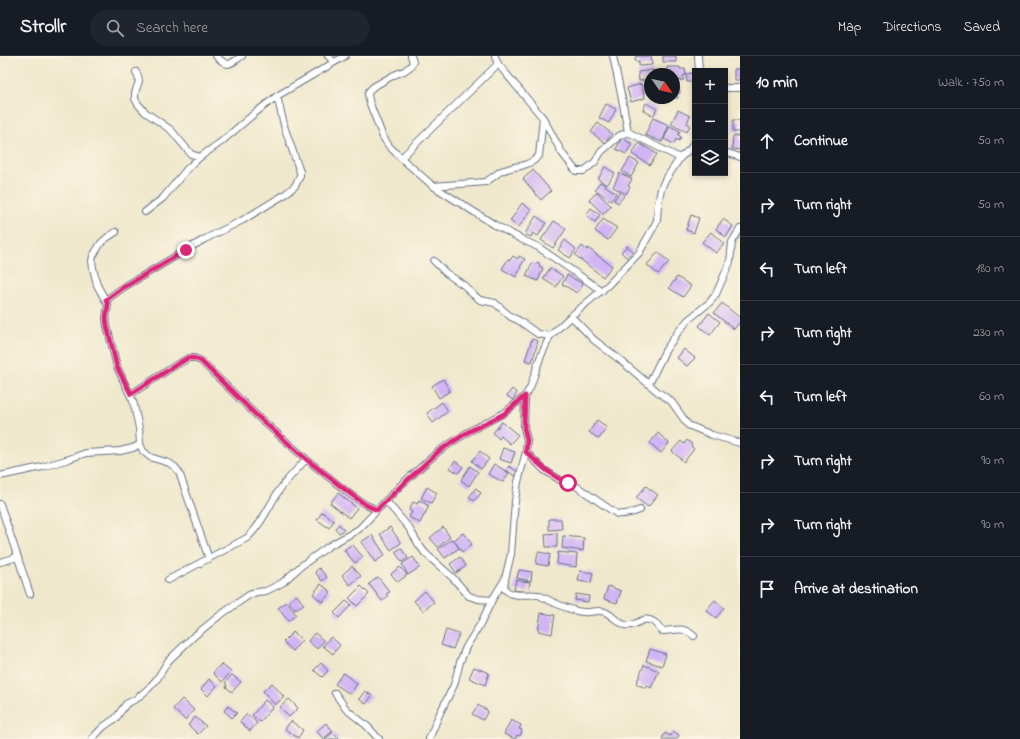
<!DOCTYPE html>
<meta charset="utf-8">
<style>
:root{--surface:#171b24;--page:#20242c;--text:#f1f3f6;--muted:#9ea1a6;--line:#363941}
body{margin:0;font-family:"Indie Flower",sans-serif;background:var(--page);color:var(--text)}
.controls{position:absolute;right:12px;top:12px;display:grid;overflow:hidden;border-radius:0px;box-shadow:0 2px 6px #0003}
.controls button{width:36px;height:36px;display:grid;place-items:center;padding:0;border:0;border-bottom:1px solid var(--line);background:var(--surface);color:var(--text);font:20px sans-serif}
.compass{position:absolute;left:644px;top:12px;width:36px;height:36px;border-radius:50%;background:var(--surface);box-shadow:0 2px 6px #0003;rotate:124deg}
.stop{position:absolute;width:12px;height:12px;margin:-9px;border:3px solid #db2777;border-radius:50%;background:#fff}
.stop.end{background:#db2777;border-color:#fff;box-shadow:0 1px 4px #0008}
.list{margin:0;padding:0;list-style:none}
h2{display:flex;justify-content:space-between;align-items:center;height:52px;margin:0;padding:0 16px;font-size:17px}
h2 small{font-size:13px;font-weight:400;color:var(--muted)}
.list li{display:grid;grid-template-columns:26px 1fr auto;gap:12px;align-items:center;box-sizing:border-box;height:64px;padding:0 16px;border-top:1px solid var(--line)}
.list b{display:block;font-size:15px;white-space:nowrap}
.list em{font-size:13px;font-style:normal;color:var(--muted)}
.icon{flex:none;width:22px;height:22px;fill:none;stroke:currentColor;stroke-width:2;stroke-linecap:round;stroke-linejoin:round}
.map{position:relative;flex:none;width:740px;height:683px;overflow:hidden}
header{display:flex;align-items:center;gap:24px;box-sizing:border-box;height:56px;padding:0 20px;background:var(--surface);border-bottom:1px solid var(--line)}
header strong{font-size:19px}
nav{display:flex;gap:22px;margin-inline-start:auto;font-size:14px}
.search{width:280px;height:36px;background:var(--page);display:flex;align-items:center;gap:10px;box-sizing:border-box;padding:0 14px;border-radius:22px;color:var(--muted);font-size:15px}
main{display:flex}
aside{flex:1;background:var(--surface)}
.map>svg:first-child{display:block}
.building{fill:#d1b4f6}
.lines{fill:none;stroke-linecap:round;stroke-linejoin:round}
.street-casing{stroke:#657084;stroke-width:8}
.street{stroke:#fff;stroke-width:6}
.route{stroke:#db2777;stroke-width:5}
</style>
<header>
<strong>Strollr</strong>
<div class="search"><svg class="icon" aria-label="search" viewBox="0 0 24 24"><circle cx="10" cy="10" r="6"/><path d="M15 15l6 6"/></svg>Search here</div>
<nav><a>Map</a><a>Directions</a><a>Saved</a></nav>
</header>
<main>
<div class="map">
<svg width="740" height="683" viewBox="0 0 740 683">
<rect width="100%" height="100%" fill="#fcf5e5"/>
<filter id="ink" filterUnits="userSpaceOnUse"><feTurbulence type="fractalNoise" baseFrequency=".025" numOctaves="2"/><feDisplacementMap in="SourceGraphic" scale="8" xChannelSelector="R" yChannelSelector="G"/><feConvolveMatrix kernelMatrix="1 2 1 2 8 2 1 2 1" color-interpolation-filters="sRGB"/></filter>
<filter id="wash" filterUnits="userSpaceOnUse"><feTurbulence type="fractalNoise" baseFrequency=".012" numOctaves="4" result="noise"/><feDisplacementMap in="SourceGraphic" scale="16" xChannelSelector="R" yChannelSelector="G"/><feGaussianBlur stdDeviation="0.9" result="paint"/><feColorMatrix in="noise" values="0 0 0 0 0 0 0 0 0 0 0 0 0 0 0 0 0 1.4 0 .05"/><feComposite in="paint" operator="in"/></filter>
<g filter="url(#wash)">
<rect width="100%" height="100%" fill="#efe8cc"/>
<g id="blocks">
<path class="building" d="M638,0H651L652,9L639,10V5L636,6L635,1Z
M663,0H676V6H663Z
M667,11H680V13H685L686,19L683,20L684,24L674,25V18H667Z
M734,13H740V24H734Z
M653,14L654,18H650V23L639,25L638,16Z
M693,17L694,26H687L686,18Z
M641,28L645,42L631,46L627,32Z
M674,29H677V32H679L680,37L677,38L678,42H674Z
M646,47L657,53L653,60L643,54Z
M606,48L616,53L609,67L599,62Z
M678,54L690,60L687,67L690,69L687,76L671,68Z
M653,62L669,69L662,86L645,79Z
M733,64H740V76H733Z
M598,67L612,78L605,87L591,76Z
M670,70L680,75L678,79L681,81L679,85L676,83L674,88L664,83Z
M733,80H740V94L732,93Z
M622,82L632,88L626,98L616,93Z
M639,87L657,98L650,109L632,98Z
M630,102L639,107L631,121L622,115Z
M605,111L615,117L607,129L598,123Z
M533,114L551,135L541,144L523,123Z
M620,117L632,123L628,130L630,131L626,138L613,131Z
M600,126L616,137L611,145L595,133Z
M597,136L611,150L603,158L589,144Z
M619,136L624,140L618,147L614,144Z
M522,147L531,154L519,171L510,165Z
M591,152L600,159L595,166L586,159Z
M691,159L699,162L694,177L686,174Z
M536,160L546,167L538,180L533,177L531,181L525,178Z
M603,163L617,172L608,184L595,175Z
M723,163L733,170L726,181L716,173Z
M554,165L566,173L553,192L541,184Z
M711,176L724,188L716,197L702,186Z
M565,184L576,193L570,202L558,194Z
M582,190L587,194L588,192L612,210L603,221L575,199Z
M627,190L633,195L627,202L621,196Z
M658,196L669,206L658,218L647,209Z
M513,200L518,203L519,200L525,203L520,211L521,212L516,221L502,213L508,203L510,204Z
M537,206L540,208L539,210L543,212L538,225L526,220L532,207L536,208Z
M550,212L563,220L556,231L543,223Z
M567,219L583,228L577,237L562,228Z
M677,221L691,230L683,241L669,232Z
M722,247L740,262V266L734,273L714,257Z
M709,257L720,266L710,279L699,270Z
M532,283L538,285L532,306L525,304Z
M684,293L695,302L687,310L677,302Z
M443,323L450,335L439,342L432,330Z
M512,333L517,337L513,344L507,340Z
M442,346L448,355L433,367L427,357Z
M597,364L607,371L599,383L589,376Z
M502,366L518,379L510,388L501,380L499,383L493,377Z
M658,377L669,387L661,397L650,387Z
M687,384L692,388L691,390L694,393L684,406L672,395L681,385L684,388Z
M503,392L515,396L511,407L499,403Z
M480,395L489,403L481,413L472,405Z
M455,405L463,411L458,417L450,412Z
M494,408L509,417L503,426L488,418Z
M470,410L478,416L469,430L461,424Z
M509,410L518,416L515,420L506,414Z
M646,430L658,439L648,451L636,442Z
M427,431L437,437L431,447L421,442Z
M476,432L481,437L474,445L469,441Z
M338,437L357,452L349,462L330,447Z
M419,444L429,450L420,467L409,461L412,456L409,454L413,446L417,448Z
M322,456L334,465L329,472L317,464Z
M549,463H561L562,473L549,474Z
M339,468L344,474L339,477L335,472Z
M390,471L401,487L391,494L380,478Z
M443,471L450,481L438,491L430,482Z
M463,477L472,488L462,496L455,486L459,492L445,502L438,493L452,483L453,485Z
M557,477V491H546L545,478Z
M372,479L385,499L375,506L361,486Z
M563,480L584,482L583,495L562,492Z
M352,488L363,501L355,507L344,494Z
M401,492L408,502L402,506L395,496Z
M538,496L550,498L548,510L536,508Z
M558,496L577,498L576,511L557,508Z
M413,501L420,511L408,519L402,508Z
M460,501L466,510L456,517L450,508Z
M352,510L361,520L350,529L342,519Z
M400,511L407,519L398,526L391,518Z
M319,512L327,521L322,525L315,516Z
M519,514L532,516L531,525L517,522Z
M580,515L593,517L591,527L578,525Z
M378,521L390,536L386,538L388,540L382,545L369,528Z
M516,524L530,526L528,536L514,534Z
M321,528L331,536L322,546L313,538Z
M361,530L369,538L357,550L349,542Z
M608,530L621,535L617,547L604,543Z
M425,535L434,546L423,555L414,545Z
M576,538L589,540L588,546L575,544Z
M297,539L304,549L295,554L289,545Z
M715,544L724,552L716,562L706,554Z
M346,545L351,549L339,562L334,557Z
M287,546L296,559L288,565L278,552Z
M541,557L555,559L552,578L538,575Z
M446,574L459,578L453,593L441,589Z
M293,576L302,584L293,595L283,586Z
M315,577L324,585L317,593L308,585Z
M331,581L340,589L333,598L323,590Z
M650,593L666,598L662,610L646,605Z
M321,607L328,615L322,621L314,614Z
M221,608L231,616L222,626L213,617Z
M644,609L659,615L651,632L646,629V632L636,628Z
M474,611L489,617L485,629L469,622Z
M343,617L357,628L350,638L335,628Z
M232,619L241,626L232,636L226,631L227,629L225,627Z
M209,623L217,630L208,640L201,633Z
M272,627L284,641L275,649L263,635Z
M365,635L372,640L366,648L359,643Z
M182,643L194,654L185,664L173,653Z
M289,643L298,652L289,661L280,651Z
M265,644L273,651L260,666L252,659Z
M478,649L488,655L483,664L472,658Z
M228,650L237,657L232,662L224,655Z
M247,658L257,667L250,675L240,666Z
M195,661L206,670L198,678L188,669Z
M511,664L521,669L519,673L522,674L520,680L517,679L515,683L504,678Z
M291,665L303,674L298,682L285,673Z
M326,667L333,675L323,683L317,675Z
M673,675L679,679L677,683H662L665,677L670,680Z
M333,676L340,683H325Z"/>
</g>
</g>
<g filter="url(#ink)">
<use href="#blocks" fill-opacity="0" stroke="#657084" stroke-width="1"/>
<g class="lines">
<g class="street-casing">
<path id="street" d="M216,0C229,12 228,9 242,0
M328,0L334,6
M411,0L413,6L411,10L404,15L394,19L373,31L369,35L368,39L370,48L383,81L389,90L401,102L433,130L495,169L523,184L538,191L602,235
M495,0L498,8L543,62L562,97L576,115H584L595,106L601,96L619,80L628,76
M613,0L623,48L628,76
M698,0L699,15
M136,16L138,20L139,25L135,37V43L138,48L145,56L171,74L191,98L200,101
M725,32H740
M628,76L680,102
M725,96L740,101
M401,102L498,8
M433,130L486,126L501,115L514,111L521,110L527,108L533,105L539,100L543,62
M145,156L163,142L187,113L200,101L221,86L255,57L277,40L345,0
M116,176L108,181L101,187L93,200L92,205L93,212L97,229L108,249L106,262L107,270L117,311L133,345L139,372L140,388L143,395L150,401L169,407L175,411L179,416L209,503
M434,205L446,217L465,230L470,236L480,244L495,247L511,261L518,264L538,278L550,280
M106,244L124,231L186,194L205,183L243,164L284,139L295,130L300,120V116L285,73L277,40
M571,260L594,284L619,303L658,336L671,345L688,369L712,379L740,387
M649,328L665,295L678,276L688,264L710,246L716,238L730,206L732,186L740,173
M131,338L176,309L189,302H194L201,305L255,358L306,403L351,439L366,449L377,454
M526,396L544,414L560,424L573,428L617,458C625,459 632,457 640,454
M0,420L42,411L66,404L86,397L120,395L133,392L140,388
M386,445L409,472L419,489L425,497L453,522L469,540L478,543L492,544
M0,448L30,538
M0,506L18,501
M168,524L247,482C261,469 268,452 278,436C286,424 297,414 306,403
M505,524L504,532C512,543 526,537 538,539C544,541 549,545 555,547C561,550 577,556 584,556C591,557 598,553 605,556C612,559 618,567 625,569C637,572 642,558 654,566C657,569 659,572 662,575C677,575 681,569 694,580
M335,637L346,653L367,670L376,680L379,683
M92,683L103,671L116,662L126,648L136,643L148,633L157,623L168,605L193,581L219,560L249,539L257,536L266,535L282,527L301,510L329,490L359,473L401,429L439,395L468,376L504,357L525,340
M429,683L439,659L454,629L460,606L466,591L481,567L492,544L505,523L511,498L515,445L518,426L526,396L527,384L524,372L525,340L530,332L540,302L550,280L571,260L608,229L639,197L657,165L658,148L661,133L664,126L680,102L690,93L695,85"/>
</g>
<use href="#street" class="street"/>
</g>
</g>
<g class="lines" filter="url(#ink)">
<path class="route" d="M186,194L124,231L106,244L108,249L106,262L107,270L117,311L131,338L176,309L188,302H194L201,305L255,358L306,403L352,439L366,449L377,454L401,430L439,395L468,376L504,358L525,340L524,372L527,384L526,396C540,409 550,419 568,427"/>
</g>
</svg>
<div class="controls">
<button>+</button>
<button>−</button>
<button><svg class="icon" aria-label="layers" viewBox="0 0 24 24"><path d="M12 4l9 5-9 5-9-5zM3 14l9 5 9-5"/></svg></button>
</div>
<svg class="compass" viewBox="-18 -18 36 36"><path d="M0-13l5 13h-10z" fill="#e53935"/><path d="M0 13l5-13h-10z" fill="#9ea1a6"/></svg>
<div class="stop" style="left:568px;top:427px"></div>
<div class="stop end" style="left:186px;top:194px"></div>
</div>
<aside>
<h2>10 min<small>Walk · 750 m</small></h2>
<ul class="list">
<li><svg class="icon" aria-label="ahead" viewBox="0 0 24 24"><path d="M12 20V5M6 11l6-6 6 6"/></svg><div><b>Continue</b></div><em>50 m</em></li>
<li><svg class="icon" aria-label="right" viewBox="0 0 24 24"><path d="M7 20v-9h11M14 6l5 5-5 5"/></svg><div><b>Turn right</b></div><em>50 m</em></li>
<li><svg class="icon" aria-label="left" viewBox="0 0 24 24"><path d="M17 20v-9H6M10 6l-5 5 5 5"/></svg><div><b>Turn left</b></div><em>180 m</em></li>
<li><svg class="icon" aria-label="right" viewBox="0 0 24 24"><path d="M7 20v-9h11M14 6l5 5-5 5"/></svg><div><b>Turn right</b></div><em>230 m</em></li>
<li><svg class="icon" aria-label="left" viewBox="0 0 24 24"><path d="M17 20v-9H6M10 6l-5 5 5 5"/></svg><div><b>Turn left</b></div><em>60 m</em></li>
<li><svg class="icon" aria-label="right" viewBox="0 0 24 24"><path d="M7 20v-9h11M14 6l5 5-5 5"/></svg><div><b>Turn right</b></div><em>90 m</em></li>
<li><svg class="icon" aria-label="right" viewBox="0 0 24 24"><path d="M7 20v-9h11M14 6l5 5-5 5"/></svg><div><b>Turn right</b></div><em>90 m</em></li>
<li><svg class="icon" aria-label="arrive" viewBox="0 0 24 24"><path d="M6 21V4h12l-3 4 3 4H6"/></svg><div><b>Arrive at destination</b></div></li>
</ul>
</aside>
</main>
